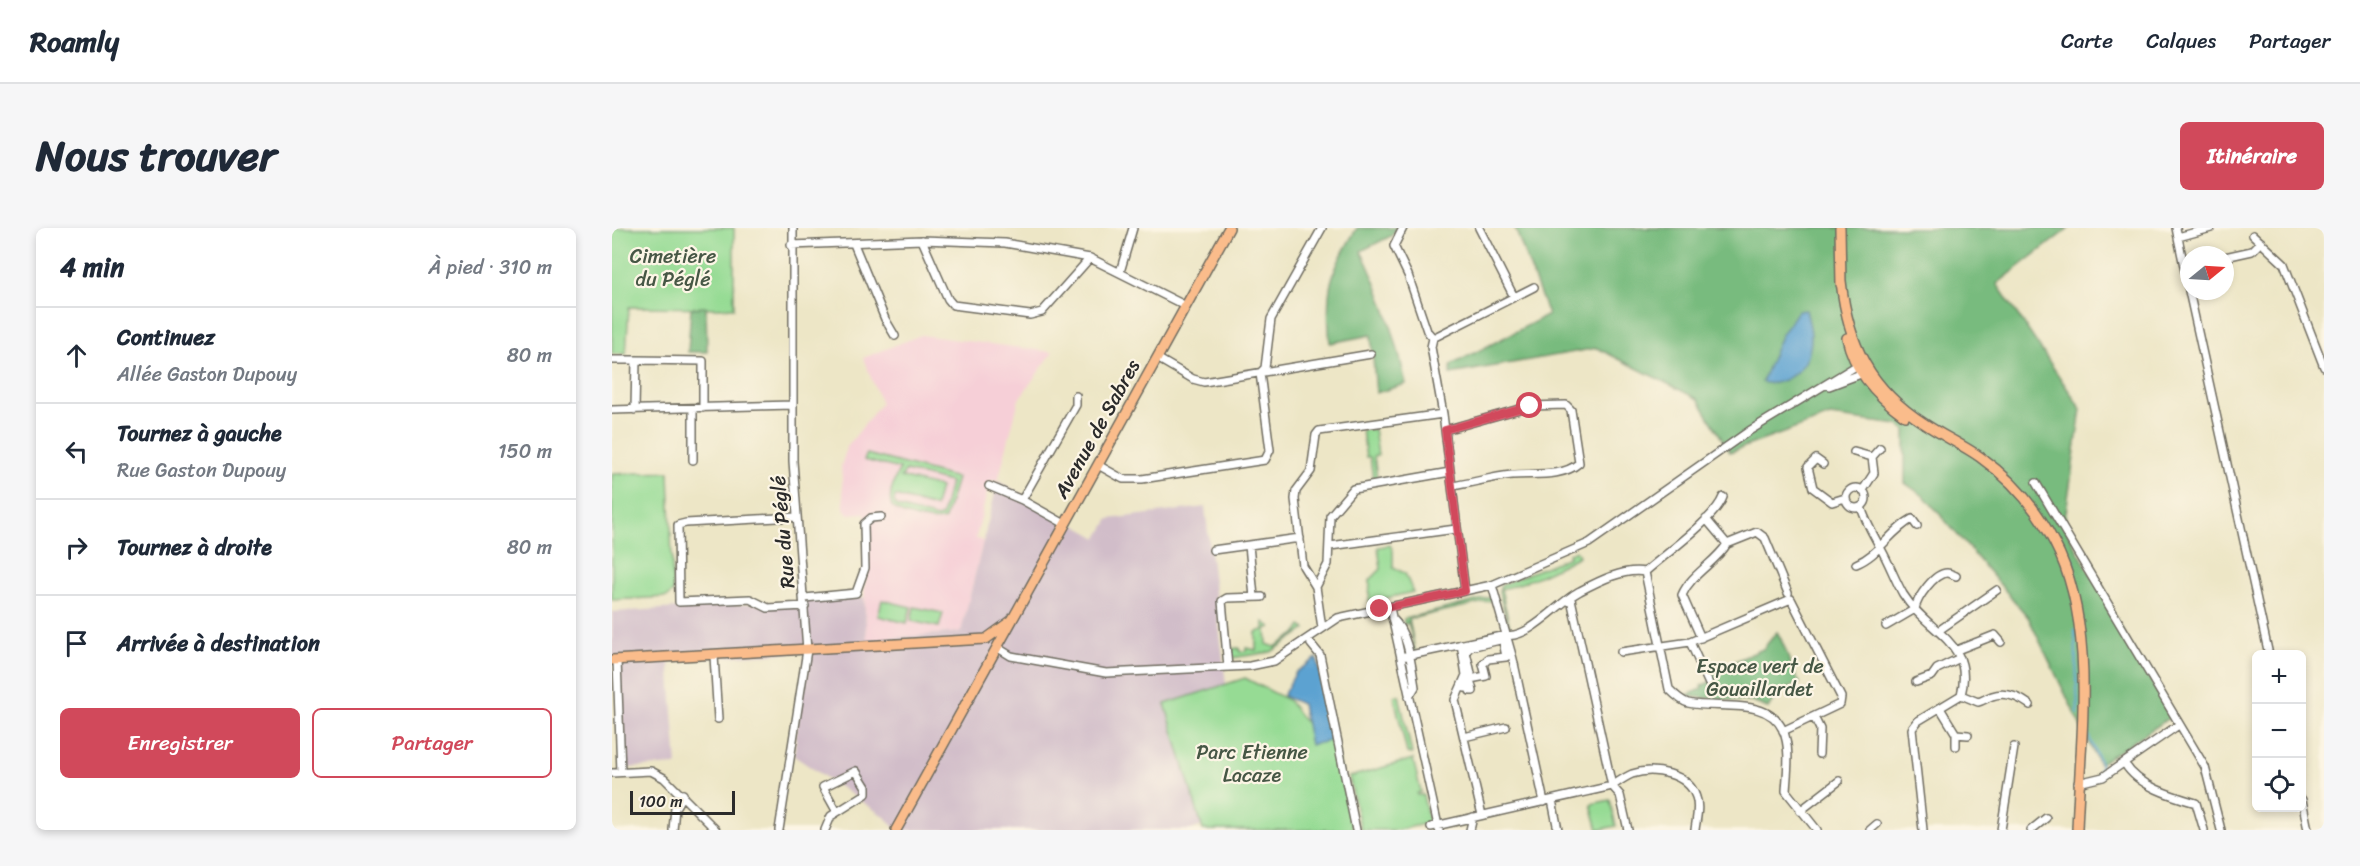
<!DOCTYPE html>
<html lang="fr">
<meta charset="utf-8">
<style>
:root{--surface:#fff;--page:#f6f6f7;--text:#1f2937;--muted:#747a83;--line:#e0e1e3;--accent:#d1495b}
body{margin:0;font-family:Sriracha,sans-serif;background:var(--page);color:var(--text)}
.controls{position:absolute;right:18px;bottom:18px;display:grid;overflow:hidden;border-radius:9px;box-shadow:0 3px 9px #0003}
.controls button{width:54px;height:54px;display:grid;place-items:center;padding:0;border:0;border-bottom:2px solid var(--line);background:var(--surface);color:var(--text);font:30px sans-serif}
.compass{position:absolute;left:1568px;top:18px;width:54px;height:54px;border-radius:50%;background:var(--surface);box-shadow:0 3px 9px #0003;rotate:72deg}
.scale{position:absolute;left:18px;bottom:15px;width:105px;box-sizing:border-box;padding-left:6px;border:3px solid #2b2b2b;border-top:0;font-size:16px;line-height:21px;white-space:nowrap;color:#2b2b2b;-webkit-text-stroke:4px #fcf5e5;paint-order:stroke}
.stop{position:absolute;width:18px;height:18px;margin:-14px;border:4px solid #d1495b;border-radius:50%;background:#fff}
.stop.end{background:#d1495b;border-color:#fff;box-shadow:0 2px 6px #0008}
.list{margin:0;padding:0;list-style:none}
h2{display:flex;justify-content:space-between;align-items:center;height:78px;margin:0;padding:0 24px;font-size:26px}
h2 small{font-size:20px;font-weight:400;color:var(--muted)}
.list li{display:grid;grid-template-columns:39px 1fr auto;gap:18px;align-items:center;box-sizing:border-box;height:96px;padding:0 24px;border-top:2px solid var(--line)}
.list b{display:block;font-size:22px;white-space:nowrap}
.list p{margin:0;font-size:20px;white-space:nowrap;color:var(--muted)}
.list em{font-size:20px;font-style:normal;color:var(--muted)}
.actions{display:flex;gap:12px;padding:18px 24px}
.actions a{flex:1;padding:14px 0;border:2px solid var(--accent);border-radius:9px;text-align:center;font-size:21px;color:var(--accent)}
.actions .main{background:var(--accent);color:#fff}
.icon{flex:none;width:33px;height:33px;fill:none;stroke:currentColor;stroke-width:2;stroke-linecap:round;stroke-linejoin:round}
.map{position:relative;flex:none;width:1712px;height:602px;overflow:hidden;border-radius:9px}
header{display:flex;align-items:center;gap:36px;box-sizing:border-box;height:84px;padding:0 30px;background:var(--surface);border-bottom:2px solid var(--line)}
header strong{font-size:28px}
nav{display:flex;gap:33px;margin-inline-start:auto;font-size:21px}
.intro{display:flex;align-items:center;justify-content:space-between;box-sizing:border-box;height:144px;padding:0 36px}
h1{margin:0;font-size:42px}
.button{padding:15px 27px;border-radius:9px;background:var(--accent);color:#fff;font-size:21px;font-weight:700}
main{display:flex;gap:36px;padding:0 36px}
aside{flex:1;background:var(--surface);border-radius:9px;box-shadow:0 3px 9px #0003}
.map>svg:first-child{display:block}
.built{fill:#f6cfd7}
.industrial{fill:#d1bdc9}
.green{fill:#96db94;stroke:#608360;stroke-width:1.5;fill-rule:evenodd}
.forest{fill:#78bb7e;stroke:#527354;stroke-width:1.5}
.water{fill:#5ba2d1;stroke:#43667e;stroke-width:1.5}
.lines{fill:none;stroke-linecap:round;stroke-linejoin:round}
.stream{stroke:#5ba2d1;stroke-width:2}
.minor-casing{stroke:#6f6c61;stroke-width:10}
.major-casing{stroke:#6f6c61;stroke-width:12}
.minor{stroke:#fff;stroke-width:7}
.major{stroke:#fabc8b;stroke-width:9}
.route{stroke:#d1495b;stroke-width:8}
.labels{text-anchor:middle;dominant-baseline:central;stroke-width:4.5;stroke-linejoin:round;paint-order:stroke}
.park-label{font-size:20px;fill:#465745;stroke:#fcf5e5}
.street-label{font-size:20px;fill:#2b2b2b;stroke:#fcf5e5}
</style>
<header>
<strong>Roamly</strong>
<nav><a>Carte</a><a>Calques</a><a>Partager</a></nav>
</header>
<div class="intro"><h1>Nous trouver</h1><a class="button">Itinéraire</a></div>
<main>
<aside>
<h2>4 min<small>À pied · 310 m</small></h2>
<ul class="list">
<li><svg class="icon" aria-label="ahead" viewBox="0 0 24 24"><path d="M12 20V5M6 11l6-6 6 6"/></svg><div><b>Continuez</b><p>Allée Gaston Dupouy</p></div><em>80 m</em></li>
<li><svg class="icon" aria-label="left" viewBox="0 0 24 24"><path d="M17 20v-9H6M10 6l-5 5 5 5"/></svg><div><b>Tournez à gauche</b><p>Rue Gaston Dupouy</p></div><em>150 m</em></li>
<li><svg class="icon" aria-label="right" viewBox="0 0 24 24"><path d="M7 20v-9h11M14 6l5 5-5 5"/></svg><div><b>Tournez à droite</b></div><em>80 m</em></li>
<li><svg class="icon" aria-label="arrive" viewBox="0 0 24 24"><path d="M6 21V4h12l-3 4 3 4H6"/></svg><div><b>Arrivée à destination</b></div></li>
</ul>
<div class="actions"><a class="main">Enregistrer</a><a>Partager</a></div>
</aside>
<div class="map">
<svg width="1712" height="602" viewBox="0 0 1712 602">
<rect width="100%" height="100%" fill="#fcf5e5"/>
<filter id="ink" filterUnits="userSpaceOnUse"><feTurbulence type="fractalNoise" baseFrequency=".0167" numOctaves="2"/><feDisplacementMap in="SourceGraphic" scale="12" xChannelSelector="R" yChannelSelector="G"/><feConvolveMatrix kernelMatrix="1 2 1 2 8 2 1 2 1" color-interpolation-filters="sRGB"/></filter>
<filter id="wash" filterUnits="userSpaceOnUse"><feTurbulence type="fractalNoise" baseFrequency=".008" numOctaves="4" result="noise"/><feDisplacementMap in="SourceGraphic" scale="24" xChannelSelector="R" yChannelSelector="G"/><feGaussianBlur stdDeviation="1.35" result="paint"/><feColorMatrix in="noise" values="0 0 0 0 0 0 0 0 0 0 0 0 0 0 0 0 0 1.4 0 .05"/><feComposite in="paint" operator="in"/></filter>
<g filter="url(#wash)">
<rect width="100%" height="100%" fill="#ede6c6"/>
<path class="built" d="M309,107L441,124L407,171L386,253H378L364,310L371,313L349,404L255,412L252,361L257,326L253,285L236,286L232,280L229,238L235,219L269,175L251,130Z"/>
<path class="industrial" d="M386,253L486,310L497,291L593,279L614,456L553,476L590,598L578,602H284L273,589L182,528L193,424L57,432L65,537L13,540L7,435L0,434V384L252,369L255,412L349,404Z"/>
<path class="green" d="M0,0H122V80L17,79L14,126H0Z
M762,201L766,227L762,228L765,250L761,251L758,229H754L750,202Z
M255,226L345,250L333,291C324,296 285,287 280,278C275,269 283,249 288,241L252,232ZM294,243L338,254L330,288L325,290L286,279L282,274L283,268L323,279L328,259L289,249Z
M57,244L61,364L55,369L0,372V246Z
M778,317L781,323V340L793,345L801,364L757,374L758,352L769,341L766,319Z
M964,322L967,328C943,341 916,355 889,361L899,405L887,364L889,357L957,329L956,326Z
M880,369L881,372L797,391L803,423L798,424L802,418L796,394L792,397V391Z
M270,372L299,379L295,395L266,388Z
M302,379L331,385L327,399L299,393Z
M652,394L659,399L654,401L655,416L663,419L684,406L689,398L694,401L659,424L620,430L619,421L627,420L628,424L634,423V420L644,422V404L652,402Z
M633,450L676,472L695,497L722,511L741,602H591L553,476Z
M787,467L800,526L795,525L782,468Z
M801,531L809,564L805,565V567H811L817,595L785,602H749L737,549Z
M998,572L1004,598L986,602L979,576Z"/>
<path class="forest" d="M745,0H785L779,8L749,23C771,66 784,109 794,156L764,165L759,107L718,115C713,62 717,45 745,0Z
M903,0H1457L1385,56L1469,181L1452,298L1559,489L1487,536L1416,389L1313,269L1293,255V202L1286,197L1218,188L1118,224L1086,171L985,120L838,146L839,137L936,87Z
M94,79L95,124H76L79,80Z
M1165,404C1175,420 1177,438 1188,455L1166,465L1156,480L1140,474L1073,468L1090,461L1089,458L1102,452L1098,441L1109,437L1110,439L1151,421Z"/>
<path class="water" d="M1194,82C1197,95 1201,106 1198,120C1195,141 1171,160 1150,154L1169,108L1186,83Z
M705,430L722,512L698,517L690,476L671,468L684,444Z"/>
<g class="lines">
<path class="stream" d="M1461,330L1462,354
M1463,402L1466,486
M1474,502L1489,538L1487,543"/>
</g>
</g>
<g filter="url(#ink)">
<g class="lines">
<g class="minor-casing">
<path id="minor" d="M791,0L782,18L796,47L815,103L821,110
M867,0L902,69
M1564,0L1577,62
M1641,7L1672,36L1712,139
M1566,9L1599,0
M310,12L336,71L341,77L418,87L430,84L478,30
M242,16L273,91L283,108
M179,17L310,12L393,15L478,30L574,78
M1613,29L1640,23L1649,14
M508,44L521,0
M1577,63L1657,427
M821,110L819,119L831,186L853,363
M821,110L922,59
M545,130L581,151L592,154L759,126
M0,132H24
M648,145L653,140L659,91L710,0
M1217,158L1254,144
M0,182L180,177
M23,182L24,132L91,133V180
M833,202L918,178L954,177L959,182L967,235C950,250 920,245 900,247C880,249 860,255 840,258
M1242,224L1260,229L1262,245L1251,262
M1260,229L1268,220
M81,232V181
M1211,236L1204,231L1196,239L1201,260L1220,274L1233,270
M486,237L511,251H530L653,232L658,222L648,145
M1424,255L1593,539L1609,602
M377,258L410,272L453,296
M1234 270a10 10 0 1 1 20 0a10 10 0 1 1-20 0Z
M410,272L464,177V168
M1249,279C1254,295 1261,306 1269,321C1277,335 1283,352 1291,366C1316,406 1363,413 1349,467L1306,493L1300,501L1311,602
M184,289L74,295L66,297L67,374L138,371L156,380L193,378
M1115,316L1145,304L1153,310L1176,365
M637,317L642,369
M718,318L844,301
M601,322L688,310
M1244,336C1267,327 1278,303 1300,291L1305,298
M1033,344L1057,461C1062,466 1069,473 1076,475C1106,482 1155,468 1171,502C1179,520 1175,545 1174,563L1205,602
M1033,344C1052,327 1103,291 1111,269
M880,357L901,431L932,574
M704,359L716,336L718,288L741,261L838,244
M193,370L244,365L253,340L252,296L259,290L269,289
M959,371L1000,558L1008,567L1016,602
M778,380L827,602
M780,390C797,406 799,436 803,459L797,469
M1274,398L1303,381C1305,370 1322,345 1335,345C1338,345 1341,347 1344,348
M710,400L704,359L691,338L683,271L684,263L699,243L704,207L707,203L831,186
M1326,403L1385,362
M1089,410L1070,367C1079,346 1103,335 1115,316L1094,291
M888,412L891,413L894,429L876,431L871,436L874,448L858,451L861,463H858L857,459L853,460L859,445L854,424L858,419Z
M1078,414L1097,456
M699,416L708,427L744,602
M849,416L854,447L843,472L870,587
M386,420L399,428L494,445L638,438L662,433L726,390L880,357L977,315L1137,203L1244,138H1249
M1345,422L1383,407L1389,414
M1009,424L1078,414L1179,371L1229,469L1228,476L1171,503
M102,428L106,491
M789,429L894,407C916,412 949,372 968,363C987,353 1012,340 1033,344
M5,432L9,544
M616,439L610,373L615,370L650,369
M1304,454L1320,448L1325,441L1348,430
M1349,467L1366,474C1371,473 1374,470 1380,468C1394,463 1407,469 1418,477
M1328,480L1344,506L1356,507
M1202,489L1208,501L1207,526
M852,509L894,499
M1344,518V506
M1513,536C1526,558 1560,568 1584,575L1592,602
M0,545L39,543L52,550L104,602
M1466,555L1491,549L1565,498
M940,572L946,602
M1690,572L1696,602
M1188,583L1227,553
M819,599L1000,558C1006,554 1013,549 1020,546C1042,539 1076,545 1084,569C1088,579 1084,592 1083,602
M61,602L63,580L71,566
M167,602L195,422L181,233V0
M213,602L219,588L254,566V559L244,543L211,559L225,584
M858,602L861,589
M1258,602L1265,596
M1389,602L1402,519
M1419,602L1434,590"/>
</g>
<g class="major-casing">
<path id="major" d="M1228,0L1229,57
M1229,53C1236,117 1258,161 1313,196C1331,208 1351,217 1368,229C1399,251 1425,281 1442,314C1486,397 1468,512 1465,602
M1235,110C1242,143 1265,168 1293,188
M374,411L399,393
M0,432L374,411
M284,602L617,0"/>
</g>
<use href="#minor" class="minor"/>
<use href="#major" class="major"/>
</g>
</g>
<g class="lines" filter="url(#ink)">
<path class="route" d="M768,381L853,363L833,202L918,178"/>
</g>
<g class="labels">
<g class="park-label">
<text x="61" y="28">Cimetière<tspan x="61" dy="23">du Péglé</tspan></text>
<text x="1148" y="438">Espace vert de<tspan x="1148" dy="23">Gouaillardet</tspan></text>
<text x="640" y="524">Parc Etienne<tspan x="640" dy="23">Lacaze</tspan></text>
</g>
<g class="street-label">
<text transform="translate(485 201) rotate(-61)">Avenue de Sabres</text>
<text transform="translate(171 304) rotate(-95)">Rue du Péglé</text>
</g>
</g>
</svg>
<div class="controls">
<button>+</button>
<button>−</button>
<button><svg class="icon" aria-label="locate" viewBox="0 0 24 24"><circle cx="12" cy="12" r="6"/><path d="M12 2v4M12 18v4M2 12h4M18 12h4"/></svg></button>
</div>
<svg class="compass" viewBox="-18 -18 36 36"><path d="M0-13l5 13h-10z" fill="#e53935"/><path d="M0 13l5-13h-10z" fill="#747a83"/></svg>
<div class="scale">100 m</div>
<div class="stop" style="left:918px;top:178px"></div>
<div class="stop end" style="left:768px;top:381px"></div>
</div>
</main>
